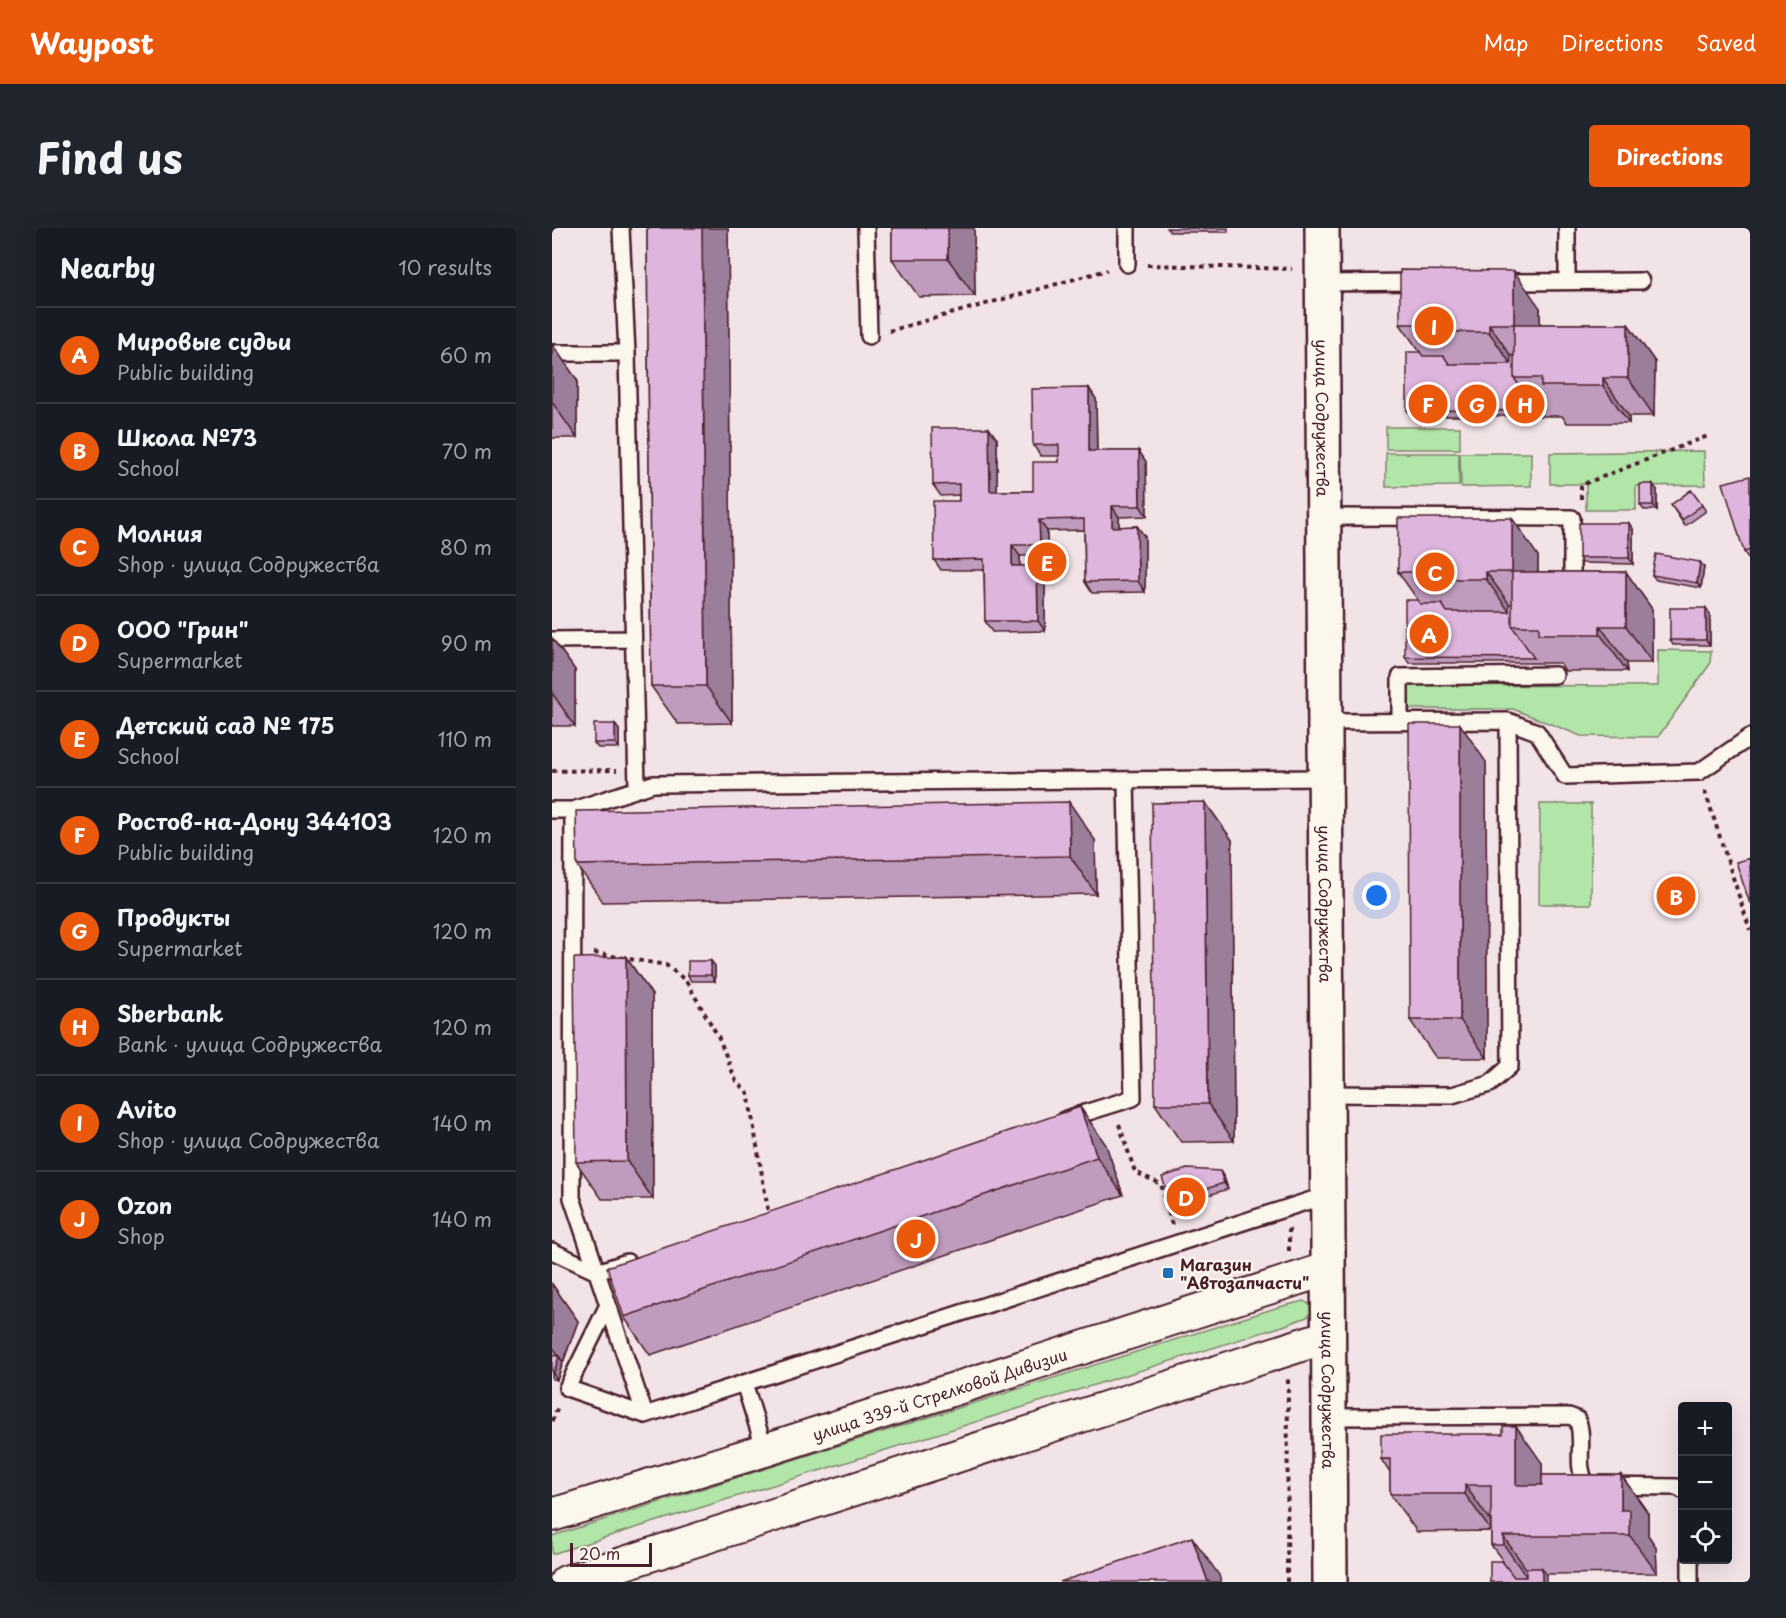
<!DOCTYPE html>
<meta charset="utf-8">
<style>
:root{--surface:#171b24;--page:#20242c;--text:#f1f3f6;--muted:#9ea1a6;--line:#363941;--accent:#ea580c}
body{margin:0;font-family:"Playpen Sans",sans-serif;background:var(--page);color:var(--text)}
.controls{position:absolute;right:18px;bottom:18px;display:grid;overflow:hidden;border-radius:6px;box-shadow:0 6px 24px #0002}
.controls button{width:54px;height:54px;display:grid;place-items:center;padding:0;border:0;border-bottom:2px solid var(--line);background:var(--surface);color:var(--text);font:30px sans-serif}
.scale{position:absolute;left:18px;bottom:15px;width:82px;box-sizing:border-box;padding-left:6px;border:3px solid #4a1f2b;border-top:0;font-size:16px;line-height:21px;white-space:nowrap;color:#4a1f2b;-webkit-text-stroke:4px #fbf7ec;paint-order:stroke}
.you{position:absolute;left:825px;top:668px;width:21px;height:21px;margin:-15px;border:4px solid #fff;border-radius:50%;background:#1a73e8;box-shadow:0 0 0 9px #1a73e833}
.badge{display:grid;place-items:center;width:39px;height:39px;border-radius:50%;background:var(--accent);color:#fff;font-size:20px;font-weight:700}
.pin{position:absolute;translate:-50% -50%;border:3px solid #fff;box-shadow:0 2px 6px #0006}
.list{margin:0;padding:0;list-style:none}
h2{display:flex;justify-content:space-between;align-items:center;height:78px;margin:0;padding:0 24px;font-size:26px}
h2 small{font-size:20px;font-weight:400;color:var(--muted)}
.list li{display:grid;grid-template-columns:39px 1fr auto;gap:18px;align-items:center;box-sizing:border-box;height:96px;padding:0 24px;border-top:2px solid var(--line)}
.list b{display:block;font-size:22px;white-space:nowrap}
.list p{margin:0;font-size:20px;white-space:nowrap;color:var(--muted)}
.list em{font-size:20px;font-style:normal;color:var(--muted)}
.icon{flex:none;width:33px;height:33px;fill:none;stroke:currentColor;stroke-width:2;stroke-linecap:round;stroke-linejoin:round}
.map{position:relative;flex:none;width:1198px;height:1354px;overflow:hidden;border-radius:6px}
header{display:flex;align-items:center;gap:36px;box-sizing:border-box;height:84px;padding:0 30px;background:var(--accent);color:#fff}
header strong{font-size:28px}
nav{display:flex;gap:33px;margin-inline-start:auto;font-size:21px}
.intro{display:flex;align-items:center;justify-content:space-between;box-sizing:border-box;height:144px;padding:0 36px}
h1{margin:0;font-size:42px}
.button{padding:15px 27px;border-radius:6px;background:var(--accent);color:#fff;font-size:21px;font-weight:700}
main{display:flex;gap:36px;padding:0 36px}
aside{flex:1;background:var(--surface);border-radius:6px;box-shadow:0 6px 24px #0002}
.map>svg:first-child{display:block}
.green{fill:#b2e6a8;stroke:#7e826a;stroke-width:1.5}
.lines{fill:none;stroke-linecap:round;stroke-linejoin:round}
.service-casing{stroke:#4a1f2b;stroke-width:20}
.minor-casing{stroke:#4a1f2b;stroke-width:36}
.tertiary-casing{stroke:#4a1f2b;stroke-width:38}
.path{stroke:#4a1f2b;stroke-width:4;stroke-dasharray:4.5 4.5;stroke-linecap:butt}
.service{stroke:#fbf7ec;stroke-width:15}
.minor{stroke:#fbf7ec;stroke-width:32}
.tertiary{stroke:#fbf7ec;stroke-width:33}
.wall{fill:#bf9cbd;stroke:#4a1f2b;stroke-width:1.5}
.shaded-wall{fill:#9b7f9a;stroke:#4a1f2b;stroke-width:1.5}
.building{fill:#deb5dc;stroke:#4a1f2b;stroke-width:1.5}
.poi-dot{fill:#1f6fb2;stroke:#fbf7ec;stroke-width:2}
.labels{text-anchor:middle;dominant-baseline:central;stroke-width:4.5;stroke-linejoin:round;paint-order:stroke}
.street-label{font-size:16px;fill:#4a1f2b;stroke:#fbf7ec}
.poi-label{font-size:16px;font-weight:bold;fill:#4a1f2b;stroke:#fbf7ec;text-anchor:start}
</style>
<header>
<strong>Waypost</strong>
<nav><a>Map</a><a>Directions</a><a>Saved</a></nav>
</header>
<div class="intro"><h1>Find us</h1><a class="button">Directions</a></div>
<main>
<aside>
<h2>Nearby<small>10 results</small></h2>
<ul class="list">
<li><span class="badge">A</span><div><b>Мировые судьи</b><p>Public building</p></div><em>60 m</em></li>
<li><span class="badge">B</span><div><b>Школа №73</b><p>School</p></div><em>70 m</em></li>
<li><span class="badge">C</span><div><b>Молния</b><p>Shop · улица Содружества</p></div><em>80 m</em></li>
<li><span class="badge">D</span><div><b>ООО &quot;Грин&quot;</b><p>Supermarket</p></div><em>90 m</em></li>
<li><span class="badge">E</span><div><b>Детский сад № 175</b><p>School</p></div><em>110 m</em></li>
<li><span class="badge">F</span><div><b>Ростов-на-Дону 344103</b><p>Public building</p></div><em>120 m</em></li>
<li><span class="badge">G</span><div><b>Продукты</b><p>Supermarket</p></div><em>120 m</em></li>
<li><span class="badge">H</span><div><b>Sberbank</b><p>Bank · улица Содружества</p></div><em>120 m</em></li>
<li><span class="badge">I</span><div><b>Avito</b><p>Shop · улица Содружества</p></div><em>140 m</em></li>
<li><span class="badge">J</span><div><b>Ozon</b><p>Shop</p></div><em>140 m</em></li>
</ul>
</aside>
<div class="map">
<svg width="1198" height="1354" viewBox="0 0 1198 1354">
<rect width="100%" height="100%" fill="#f2e3e7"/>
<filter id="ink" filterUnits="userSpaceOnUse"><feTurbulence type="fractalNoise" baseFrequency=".0167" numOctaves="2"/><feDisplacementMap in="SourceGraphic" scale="12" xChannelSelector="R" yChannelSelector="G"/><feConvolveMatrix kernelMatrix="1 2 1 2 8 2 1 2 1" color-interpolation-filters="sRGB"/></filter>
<g filter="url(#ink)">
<path class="green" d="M834,199H908V221H834Z
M1152,223L1153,257L1084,258V282H1034V256H998V225Z
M834,225H907V258L834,259Z
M908,225H979V258L909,259Z
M1106,422L1159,423L1158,436L1106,509L1029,508L961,481H856V457L1106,458Z
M988,576H1039V676H987Z
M752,1073L758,1077L759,1084L755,1089L731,1098L0,1326V1308L727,1079Z"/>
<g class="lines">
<g class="service-casing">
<path id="service" d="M69,0L75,125L85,560
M314,0L317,108
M575,0V36
M1015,0V53
M951,54L1089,53
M771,55L867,54
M0,125H75
M773,289L1020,290V356H1028
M0,412L80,411
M956,493L985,504L1013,548L1147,544L1198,509
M774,494L956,493L958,838L938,856L900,867L775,866
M848,494V449L1003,447
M0,582H21L101,556L774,550
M21,582L20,970L56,1077L15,1160L93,1187L775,967
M514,891L581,870L574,553
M0,1023L45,1044L75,1034
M56,1077L93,1187
M192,1155L213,1222
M777,1189L1017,1188L1025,1191C1034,1211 1022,1236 1034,1255L1043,1258L1126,1259L1130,1262
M1138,1354V1332"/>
</g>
<g class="minor-casing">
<g id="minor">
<path id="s1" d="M0,1287L213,1222L775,1041"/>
<path d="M14,1354L777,1108"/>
</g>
</g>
<g class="tertiary-casing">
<g id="tertiary">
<path id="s2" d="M770,0L778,1354"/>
</g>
</g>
<path class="path" d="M595,37L740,41
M337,103L555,42
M1029,271V257L1156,208
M0,543L65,542
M1153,563L1198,702
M42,725L114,737L134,753L167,810L184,853L196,865L217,988
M567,896L583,944L609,956L620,997
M737,1023V1000
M0,1193L7,1177
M735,1354L736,1150"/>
<use href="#service" class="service"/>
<use href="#minor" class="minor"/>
<use href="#tertiary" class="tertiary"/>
</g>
<path class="wall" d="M95,0H176L180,495L126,496L99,458Z
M340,0H422L423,68L367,69L340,31Z
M615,0H676V4H618Z
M988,80V96H1076L1103,134L1102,188H1077V195H1015L1010,188H859L855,182L868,124L848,96Z
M0,116L25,152V210H0Z
M537,160L544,171L545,223H587L594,234L595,288L567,289V299L585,298L593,309V364L540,365L533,354L532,302L495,303V328H468V338H485L493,349V403L440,404L433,393L432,342H389L382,332L407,273V267L389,268L381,257L445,211V263H481L507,234V228H489L481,217Z
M1198,248V333L1192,324Z
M1105,262V282H1092L1088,277Z
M1139,262L1154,283L1133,298L1119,277Z
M1081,301V336L1030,335L1027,330Z
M986,328V344H1074L1100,381V435H1075V443H1013L1008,435H857L853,429L866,372L846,344Z
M1148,334L1152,339L1149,360L1104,352L1100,347Z
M1154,380L1158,386V417H1121L1118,412Z
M0,410L23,442V498H0Z
M67,502V520H46L42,515Z
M934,534L935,830H884L858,792Z
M653,574L680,612L682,913L629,914L603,876Z
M543,612L544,666L51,674L25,637Z
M74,729L100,767L101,971H50L24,934Z
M159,733L163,738V753H139L136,747Z
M528,879L554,917L571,967L98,1127L72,1089Z
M672,949L676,961L622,978L618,973Z
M0,1056L26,1093L5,1152L0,1151Z
M829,1231L990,1235V1247H1069L1096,1285V1307L1104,1319L1105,1345L994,1346L938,1354L951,1333L939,1317V1303L865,1304L838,1266V1245Z"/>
<path class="shaded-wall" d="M150,0H176L180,495L154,458Z
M396,0H422L423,68L396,31Z
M962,43L988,80V150L962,96Z
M937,96L963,134V142L937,104Z
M1076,96L1103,134L1102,188L1076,150Z
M0,116L25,152V210L0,174Z
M1051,150L1077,188V195L1051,158Z
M537,160L544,171L545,234L537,223Z
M437,200L445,211V274L438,263Z
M587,223L594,234L595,288L588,278Z
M1101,256L1105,262V282L1101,277Z
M560,278L567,289V310L560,299Z
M960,290L986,328V398L960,344Z
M487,292L495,303V328L488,317Z
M1077,295L1081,301V336L1077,330Z
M585,298L593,309V364L586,353Z
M460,317L468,328V349L460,338Z
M1148,334L1152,339L1149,360L1145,355Z
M485,338L493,349V403L486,393Z
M934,344L961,381V389L934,351Z
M1074,344L1100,381V435L1074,398Z
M1154,380L1158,386V417L1154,412Z
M1048,398L1075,435V443L1048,406Z
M0,410L23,442V498L0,465Z
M63,496L67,502V520L63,515Z
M908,496L934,534L935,830L908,792Z
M517,574L543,612L544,666L518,628Z
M653,574L680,612L682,913L656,876Z
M74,729L100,767L101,971L75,933Z
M159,733L163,738V753L159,747Z
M528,879L554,917L571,967L545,929Z
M668,943L672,949L676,961L672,955Z
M0,1056L26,1093L11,1134L0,1118Z
M7,1129L11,1134L5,1152L1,1146Z
M964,1198L990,1235V1294L964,1257Z
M1069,1247L1096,1285V1307L1104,1319L1105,1345L1078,1308L1069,1282Z
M913,1257L939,1294V1303L913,1266Z
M951,1308L978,1346V1354L952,1317Z
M640,1309L667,1347L669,1354H656Z
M990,1340L994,1346V1354H990Z"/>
<path class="building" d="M95,0H150L154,458H99Z
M340,0H396V31H340Z
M848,42L962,43V96H937V104H875V96H848Z
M962,96H1076V150H1051V158H989V150H962Z
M855,124H868L871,128H892L897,136H959V128H962V150L985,183L855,182Z
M537,160V223H587L588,278H560V299L585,298L586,353L533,354L532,291L487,292L488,317H460V338H485L486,393H433L432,331L382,332L381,273H407V256L381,257L380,200H437L438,263H481V234H507V217H481L480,161Z
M1198,248V322L1192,324L1171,255Z
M1088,256H1101V277H1088Z
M1139,262L1150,277L1130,292L1119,277Z
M846,290H960V344H934V351H873V344H846Z
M1027,295H1077V330H1027Z
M1104,326L1148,334L1145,355L1100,347Z
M960,344H1074V398H1048V406H987V398H960Z
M853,372H866L868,376H890L895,384H957V376H960V398L982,430L853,429Z
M1118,380H1154V412H1118Z
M42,496H63V515H42Z
M857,496H908V792H858Z
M517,574L518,628L25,637L24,583Z
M653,574L656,876H603L600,575Z
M1198,630V676L1184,634Z
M74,729L75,933L24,934L22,730Z
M136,733H159V747H136Z
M528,879L545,929L72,1089L55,1039Z
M635,941L668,943L672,955L618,973L610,949Z
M0,1126L7,1129L1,1146H0Z
M951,1198H964V1257H990V1247H1069V1282H1078V1308H951L952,1317H939V1257H913V1266H838V1231H829V1206H951Z
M640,1309L656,1354H508Z
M938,1333H950L962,1349H974V1340H990V1354H938Z"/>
</g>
<rect class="poi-dot" x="610" y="1039" width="12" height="12" rx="3"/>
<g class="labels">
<g class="street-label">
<text stroke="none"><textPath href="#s2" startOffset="190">улица Содружества</textPath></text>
<text stroke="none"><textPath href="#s2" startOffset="676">улица Содружества</textPath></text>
<text stroke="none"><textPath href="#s2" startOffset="1162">улица Содружества</textPath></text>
<text stroke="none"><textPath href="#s1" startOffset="406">улица 339-й Стрелковой Дивизии</textPath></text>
</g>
<g class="poi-label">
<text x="628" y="1036">Магазин<tspan x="628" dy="18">"Автозапчасти"</tspan></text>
</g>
</g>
</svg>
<div class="controls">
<button>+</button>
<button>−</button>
<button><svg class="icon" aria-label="locate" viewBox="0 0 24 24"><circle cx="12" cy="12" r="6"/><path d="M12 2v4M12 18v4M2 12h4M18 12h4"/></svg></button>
</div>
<div class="scale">20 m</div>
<div class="you"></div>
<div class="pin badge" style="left:877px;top:406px">A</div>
<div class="pin badge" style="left:1124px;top:668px">B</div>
<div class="pin badge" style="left:883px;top:344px">C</div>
<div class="pin badge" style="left:634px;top:969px">D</div>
<div class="pin badge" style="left:495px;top:334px">E</div>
<div class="pin badge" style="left:876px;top:176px">F</div>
<div class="pin badge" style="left:925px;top:176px">G</div>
<div class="pin badge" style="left:973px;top:176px">H</div>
<div class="pin badge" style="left:882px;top:98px">I</div>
<div class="pin badge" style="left:364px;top:1011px">J</div>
</div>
</main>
